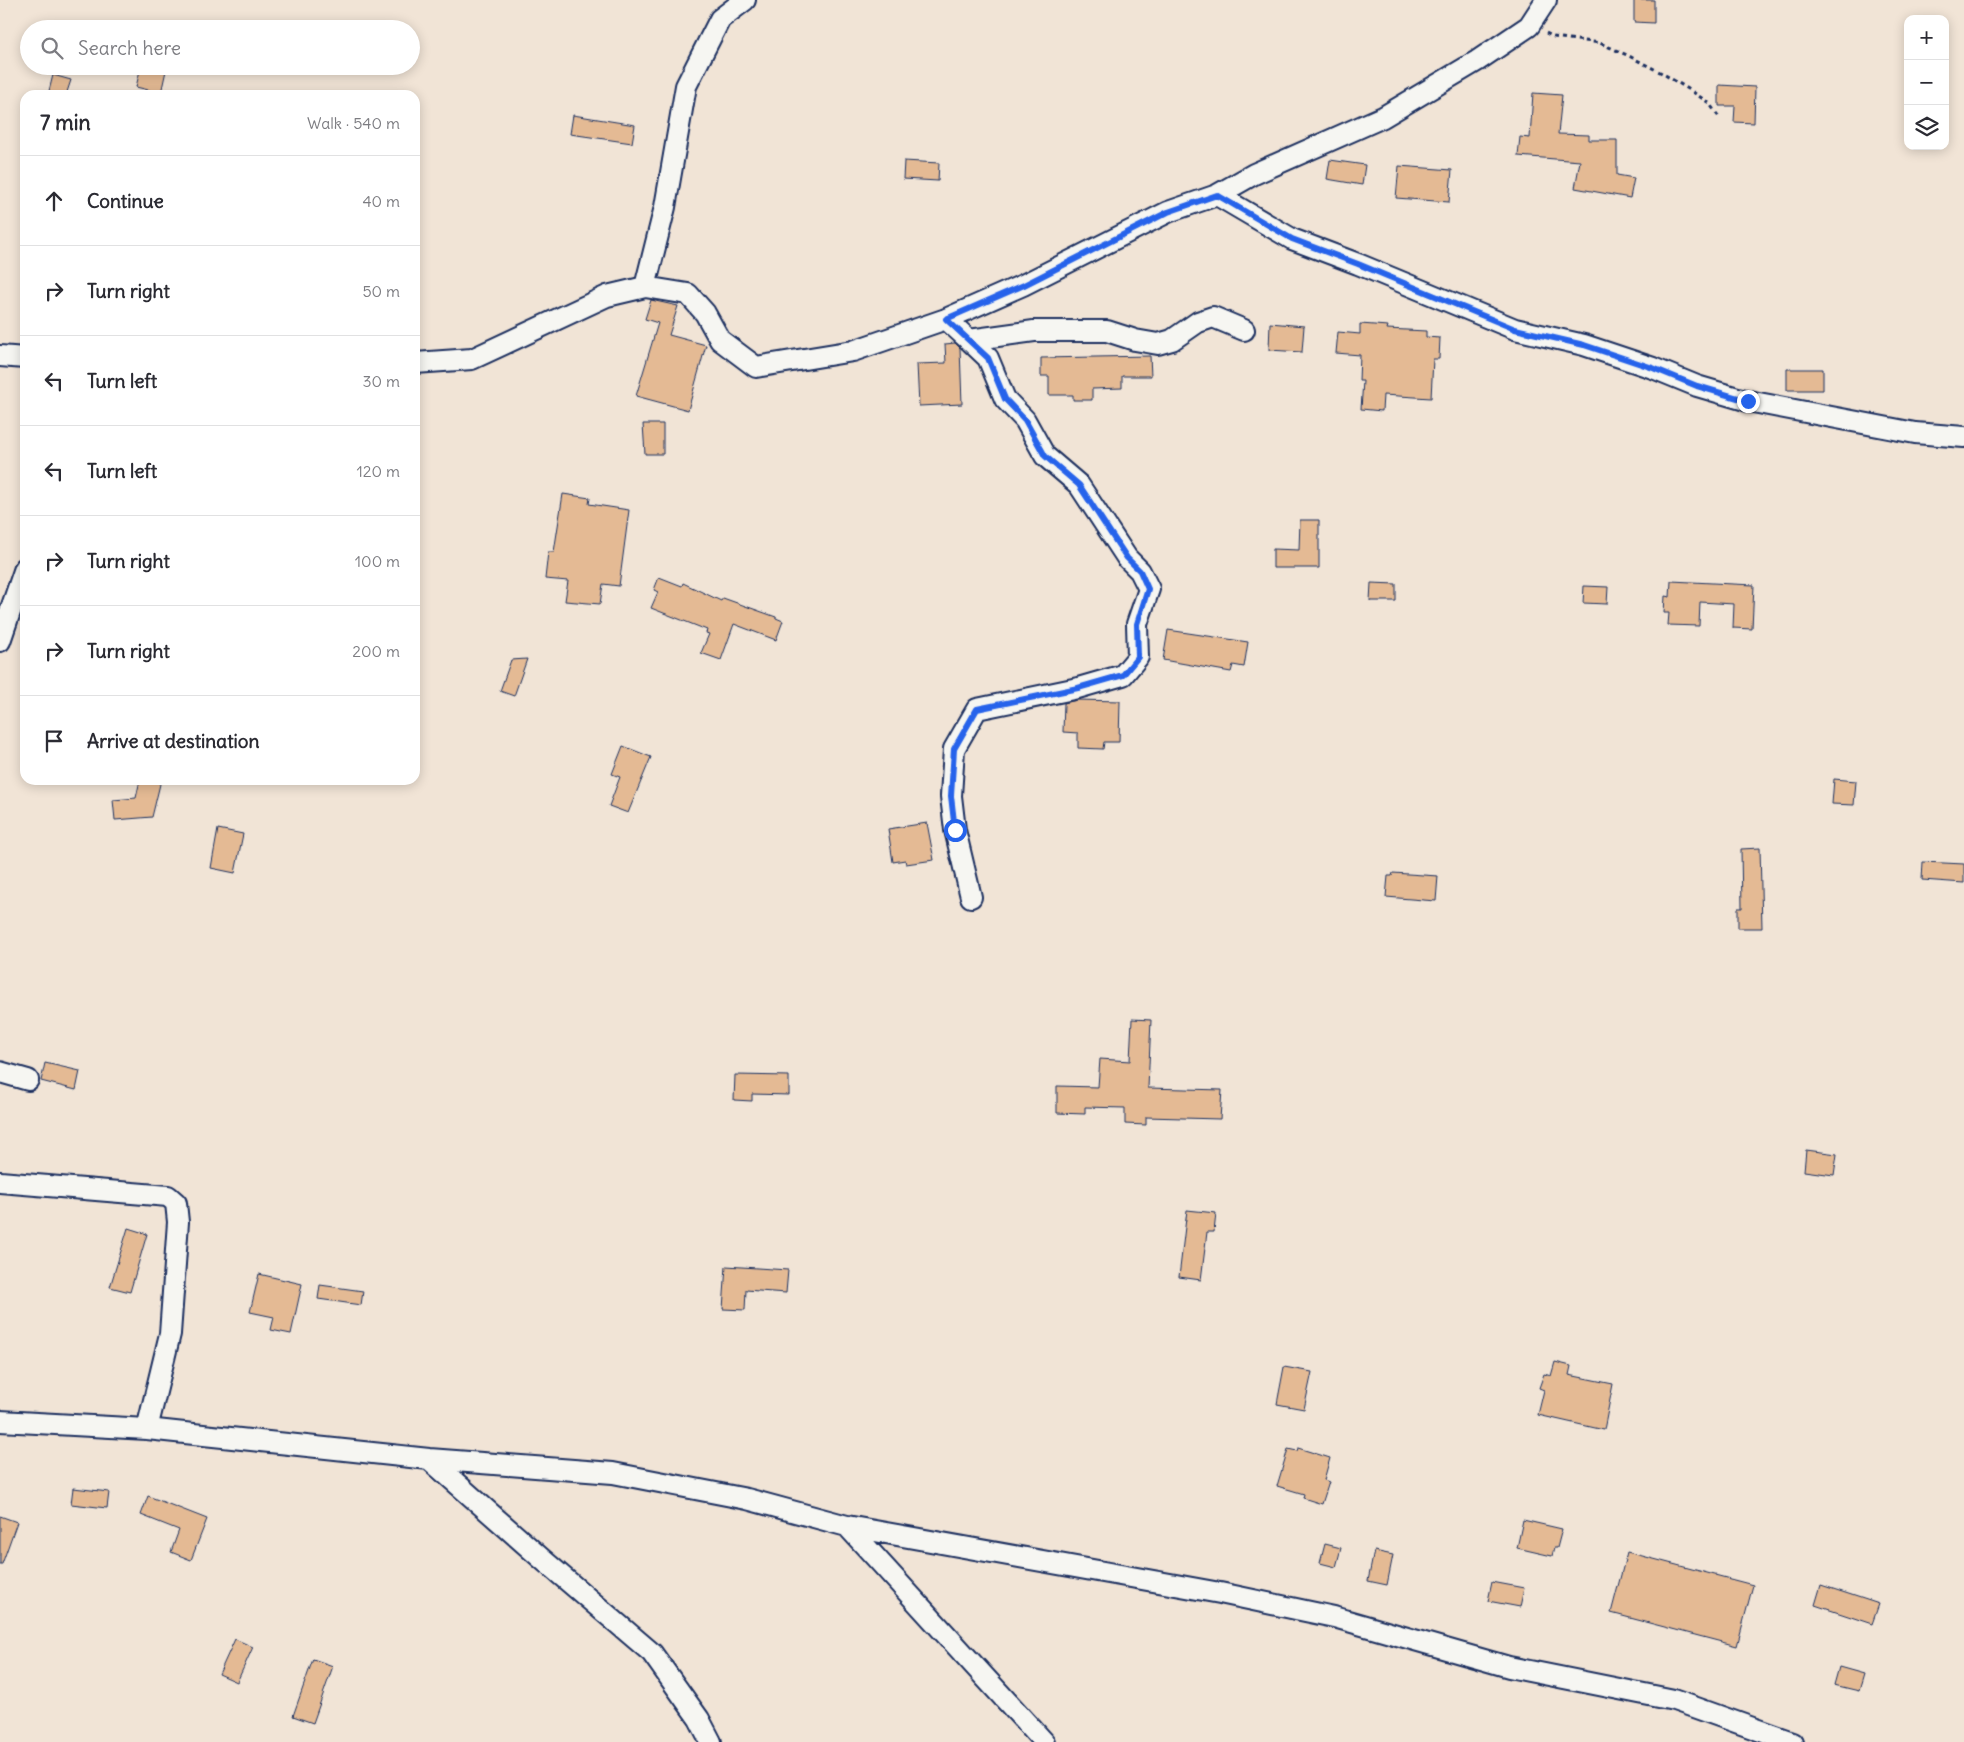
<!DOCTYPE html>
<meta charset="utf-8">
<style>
:root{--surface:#fff;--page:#f7f7f7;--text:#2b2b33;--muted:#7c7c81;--line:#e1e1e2}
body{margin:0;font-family:Delius,sans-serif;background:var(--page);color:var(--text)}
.controls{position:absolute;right:15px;top:15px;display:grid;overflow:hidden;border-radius:10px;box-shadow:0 2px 12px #0003}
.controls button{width:45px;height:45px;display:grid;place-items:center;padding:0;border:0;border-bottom:1px solid var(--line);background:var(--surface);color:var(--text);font:25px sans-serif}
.stop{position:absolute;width:15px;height:15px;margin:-11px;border:4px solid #2563eb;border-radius:50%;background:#fff}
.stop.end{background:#2563eb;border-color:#fff;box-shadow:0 1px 5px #0008}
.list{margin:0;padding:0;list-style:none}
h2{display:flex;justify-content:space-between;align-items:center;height:65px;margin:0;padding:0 20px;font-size:21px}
h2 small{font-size:16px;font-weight:400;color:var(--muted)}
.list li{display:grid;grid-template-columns:32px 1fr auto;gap:15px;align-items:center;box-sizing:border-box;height:90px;padding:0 20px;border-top:1px solid var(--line)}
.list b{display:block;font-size:19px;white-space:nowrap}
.list em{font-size:16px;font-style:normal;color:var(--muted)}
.icon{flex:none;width:28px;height:28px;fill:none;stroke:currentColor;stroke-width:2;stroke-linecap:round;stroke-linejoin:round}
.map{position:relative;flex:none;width:1964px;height:1742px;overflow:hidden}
.search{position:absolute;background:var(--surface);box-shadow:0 2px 12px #0003;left:20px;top:20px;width:400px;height:55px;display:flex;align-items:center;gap:12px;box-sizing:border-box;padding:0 18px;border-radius:28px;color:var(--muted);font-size:19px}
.panel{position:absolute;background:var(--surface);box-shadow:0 2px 12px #0003;left:20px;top:90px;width:400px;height:695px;border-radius:15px}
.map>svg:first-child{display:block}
.building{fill:#e4ba94;stroke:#1b2f5e}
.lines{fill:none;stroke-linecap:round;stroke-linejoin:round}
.minor-casing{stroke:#1b2f5e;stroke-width:24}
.path{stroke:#1b2f5e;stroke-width:3;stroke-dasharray:4 4;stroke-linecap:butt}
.minor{stroke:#f6f6f2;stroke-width:20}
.route{stroke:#2563eb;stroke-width:6}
</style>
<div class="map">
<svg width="1964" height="1742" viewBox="0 0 1964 1742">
<rect width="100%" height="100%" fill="#f1e4d6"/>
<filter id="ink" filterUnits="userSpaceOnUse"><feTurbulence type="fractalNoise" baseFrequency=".02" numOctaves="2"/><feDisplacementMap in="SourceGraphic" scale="10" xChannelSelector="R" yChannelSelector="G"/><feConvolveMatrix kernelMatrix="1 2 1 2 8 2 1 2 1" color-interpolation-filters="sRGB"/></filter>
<g filter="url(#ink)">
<path class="building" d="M1634,0H1654V23L1634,22Z
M141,66H167L161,93L136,87Z
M53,75L71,80L66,95H48Z
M1719,85L1755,87L1754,123L1734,122L1735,106H1719Z
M1533,93L1562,95L1558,134L1589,135V140H1617V175L1634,178L1630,198L1575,188L1580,161L1518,156L1520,137L1530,138Z
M573,115L635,125L632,143L570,134Z
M1330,160L1365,165L1362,185L1327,179Z
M904,161L939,163L938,181L903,179Z
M1399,166L1452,170L1449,202L1396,198Z
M651,300L678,306L669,335L706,345L688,410L636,396L658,323L645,319Z
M1270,323L1304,326L1302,352L1269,350Z
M1360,324L1388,326L1387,329L1426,331V337L1440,338L1439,359H1433L1431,398L1383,395L1382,411L1361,409L1363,381H1359L1360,355L1336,353L1338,332L1360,334Z
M955,343L960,348L962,404L919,406L917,364L946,363L945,344Z
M1150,356L1151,376H1122V388L1092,389V400H1073V395H1049V376H1041V358Z
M1787,369H1823V390H1787Z
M643,424H663V454H645Z
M563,494L590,498L589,504L629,510L619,586L603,584L600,604L565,601L568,581L545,579L548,552H554Z
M1300,520H1319V568H1273V549L1299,550Z
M659,577L682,586L683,583L721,601L723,598L776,617V618L783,621L776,640L734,624L721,660L701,653L709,634L706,633L707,630L651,608L658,592L654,590Z
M1671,581L1754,585L1752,629L1733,628L1734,604L1700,602L1699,626L1668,625L1669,613H1664L1665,596L1670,597Z
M1371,583L1396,584V601H1370Z
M1584,586L1608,587L1607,604L1583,603Z
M1168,630L1248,642L1244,667L1233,665L1231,672L1163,660Z
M527,659L514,696L500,691L511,660Z
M1077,700L1120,701L1119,742H1104L1103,749L1078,748V733L1063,732L1064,703Z
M623,746L651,757L628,813L609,806L620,777L612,774Z
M1834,779L1856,781L1854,805L1832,804Z
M140,780H161L152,817L115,820L113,800L136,798Z
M927,823L934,860L906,864L905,860L893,862L888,829Z
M218,829L243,834L235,873L211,868Z
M1760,848L1762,928H1738V908H1742L1741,849Z
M1923,862L1964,864V883L1922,880Z
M1393,873L1438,876L1436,901L1386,897L1388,876H1392Z
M1132,1019L1151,1020L1148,1088L1222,1090L1220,1119L1146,1117V1125L1125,1124V1108L1085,1107V1114L1057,1113V1086L1098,1087L1100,1059L1130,1061Z
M45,1063L80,1071L76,1090L41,1081Z
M735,1075L789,1076V1095L752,1094V1101L734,1100Z
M1806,1150L1837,1154L1834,1175L1804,1171Z
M1187,1210L1216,1213L1214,1232H1207L1201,1280L1179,1277Z
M128,1228L147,1234L130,1292L110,1287Z
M726,1266L788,1270L786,1293L746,1290L745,1310L723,1309Z
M259,1274L302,1284L291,1334L271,1330L274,1317L250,1312Z
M320,1285L363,1291L361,1305L318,1299Z
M1555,1362L1571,1366L1569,1375L1613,1384L1604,1430L1538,1415L1544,1390L1539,1388L1544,1374L1551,1376Z
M1284,1367L1312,1372L1304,1409L1277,1404Z
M1298,1448L1330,1458L1324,1480L1329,1482L1322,1504L1303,1498L1304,1494L1277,1486L1288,1449L1297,1451Z
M73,1488L109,1492L107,1508L71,1504Z
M148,1496L207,1519L191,1560L171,1552L179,1530L141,1515Z
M0,1516L17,1522L2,1564H0Z
M1523,1520L1562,1529L1557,1548H1554L1552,1556L1517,1548Z
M1325,1544L1341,1548L1336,1567L1320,1563Z
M1374,1551L1393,1555L1387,1585L1368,1581Z
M1627,1552L1753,1585L1737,1646L1611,1613Z
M1492,1582L1524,1588L1520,1607L1488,1601Z
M1821,1585L1879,1604L1872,1624L1815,1605Z
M235,1639L253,1647L237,1682L219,1674Z
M313,1659L333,1666L313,1723L293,1716Z
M1839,1667L1864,1674L1859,1691L1834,1685Z"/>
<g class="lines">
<g class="minor-casing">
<path id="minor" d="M1217,195L1292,239L1358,264L1515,329L1584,345L1653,368L1697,386L1748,401L1915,433L1964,437
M645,287L665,207L686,86L720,19L745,0
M946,319L969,340L1034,331H1107L1135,340L1158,344L1172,340L1198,322L1213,317L1244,330
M969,340L988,358L1005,399L1025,420L1045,456L1079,485L1127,558L1140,571L1149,589L1137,624L1138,657L1123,675L1078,688L977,709L954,749L951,796L955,830L971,897
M0,356L25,358
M415,363L472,359L607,296L645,287L688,294L705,313L720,340L756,367L853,351L946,319L1023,285L1168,212L1217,195L1254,174L1383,117L1477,61L1529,26L1546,0
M0,641L25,568
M0,1072L28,1080
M0,1182L168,1196L176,1203L178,1222L170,1334L147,1429
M0,1421L147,1429L429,1459L613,1473L747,1499L847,1526L1220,1593L1334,1617L1509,1667L1674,1700L1792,1742
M429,1459L542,1559L652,1653L699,1719L711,1742
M847,1526L1044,1742"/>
</g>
<path class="path" d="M1546,33L1554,37L1600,43L1627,55L1660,72L1690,90L1709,103L1719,117"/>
<use href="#minor" class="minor"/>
</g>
</g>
<g class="lines" filter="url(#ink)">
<path class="route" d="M955,830L951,796L954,749L977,709L1078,688L1123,675L1138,657L1137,624L1148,589L1140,571L1127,558L1079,485L1045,456L1025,420L1005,399L988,358L946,319L1024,285L1168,212L1217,195L1292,239L1358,264L1515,329L1584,345L1653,368L1697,386L1748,401"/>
</g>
</svg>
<div class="controls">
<button>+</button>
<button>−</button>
<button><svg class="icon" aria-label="layers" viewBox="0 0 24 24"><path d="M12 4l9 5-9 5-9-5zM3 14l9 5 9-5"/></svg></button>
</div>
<div class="stop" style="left:955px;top:830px"></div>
<div class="stop end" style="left:1748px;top:401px"></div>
<div class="search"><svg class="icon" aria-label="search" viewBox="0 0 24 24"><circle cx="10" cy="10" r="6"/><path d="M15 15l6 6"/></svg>Search here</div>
<section class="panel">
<h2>7 min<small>Walk · 540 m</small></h2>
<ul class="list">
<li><svg class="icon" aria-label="ahead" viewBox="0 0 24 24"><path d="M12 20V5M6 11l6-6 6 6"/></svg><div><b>Continue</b></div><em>40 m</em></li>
<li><svg class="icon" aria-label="right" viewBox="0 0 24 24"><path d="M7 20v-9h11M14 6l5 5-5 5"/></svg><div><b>Turn right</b></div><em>50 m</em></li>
<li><svg class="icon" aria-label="left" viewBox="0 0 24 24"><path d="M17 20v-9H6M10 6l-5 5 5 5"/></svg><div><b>Turn left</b></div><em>30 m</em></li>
<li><svg class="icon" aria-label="left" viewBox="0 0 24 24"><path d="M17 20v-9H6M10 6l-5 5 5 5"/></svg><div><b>Turn left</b></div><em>120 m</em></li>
<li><svg class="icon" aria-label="right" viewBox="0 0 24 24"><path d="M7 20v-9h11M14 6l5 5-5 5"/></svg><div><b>Turn right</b></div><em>100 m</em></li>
<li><svg class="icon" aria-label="right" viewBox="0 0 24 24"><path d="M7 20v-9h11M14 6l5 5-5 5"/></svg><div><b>Turn right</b></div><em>200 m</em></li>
<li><svg class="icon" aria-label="arrive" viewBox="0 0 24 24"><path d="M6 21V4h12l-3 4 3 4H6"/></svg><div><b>Arrive at destination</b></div></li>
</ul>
</section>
</div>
